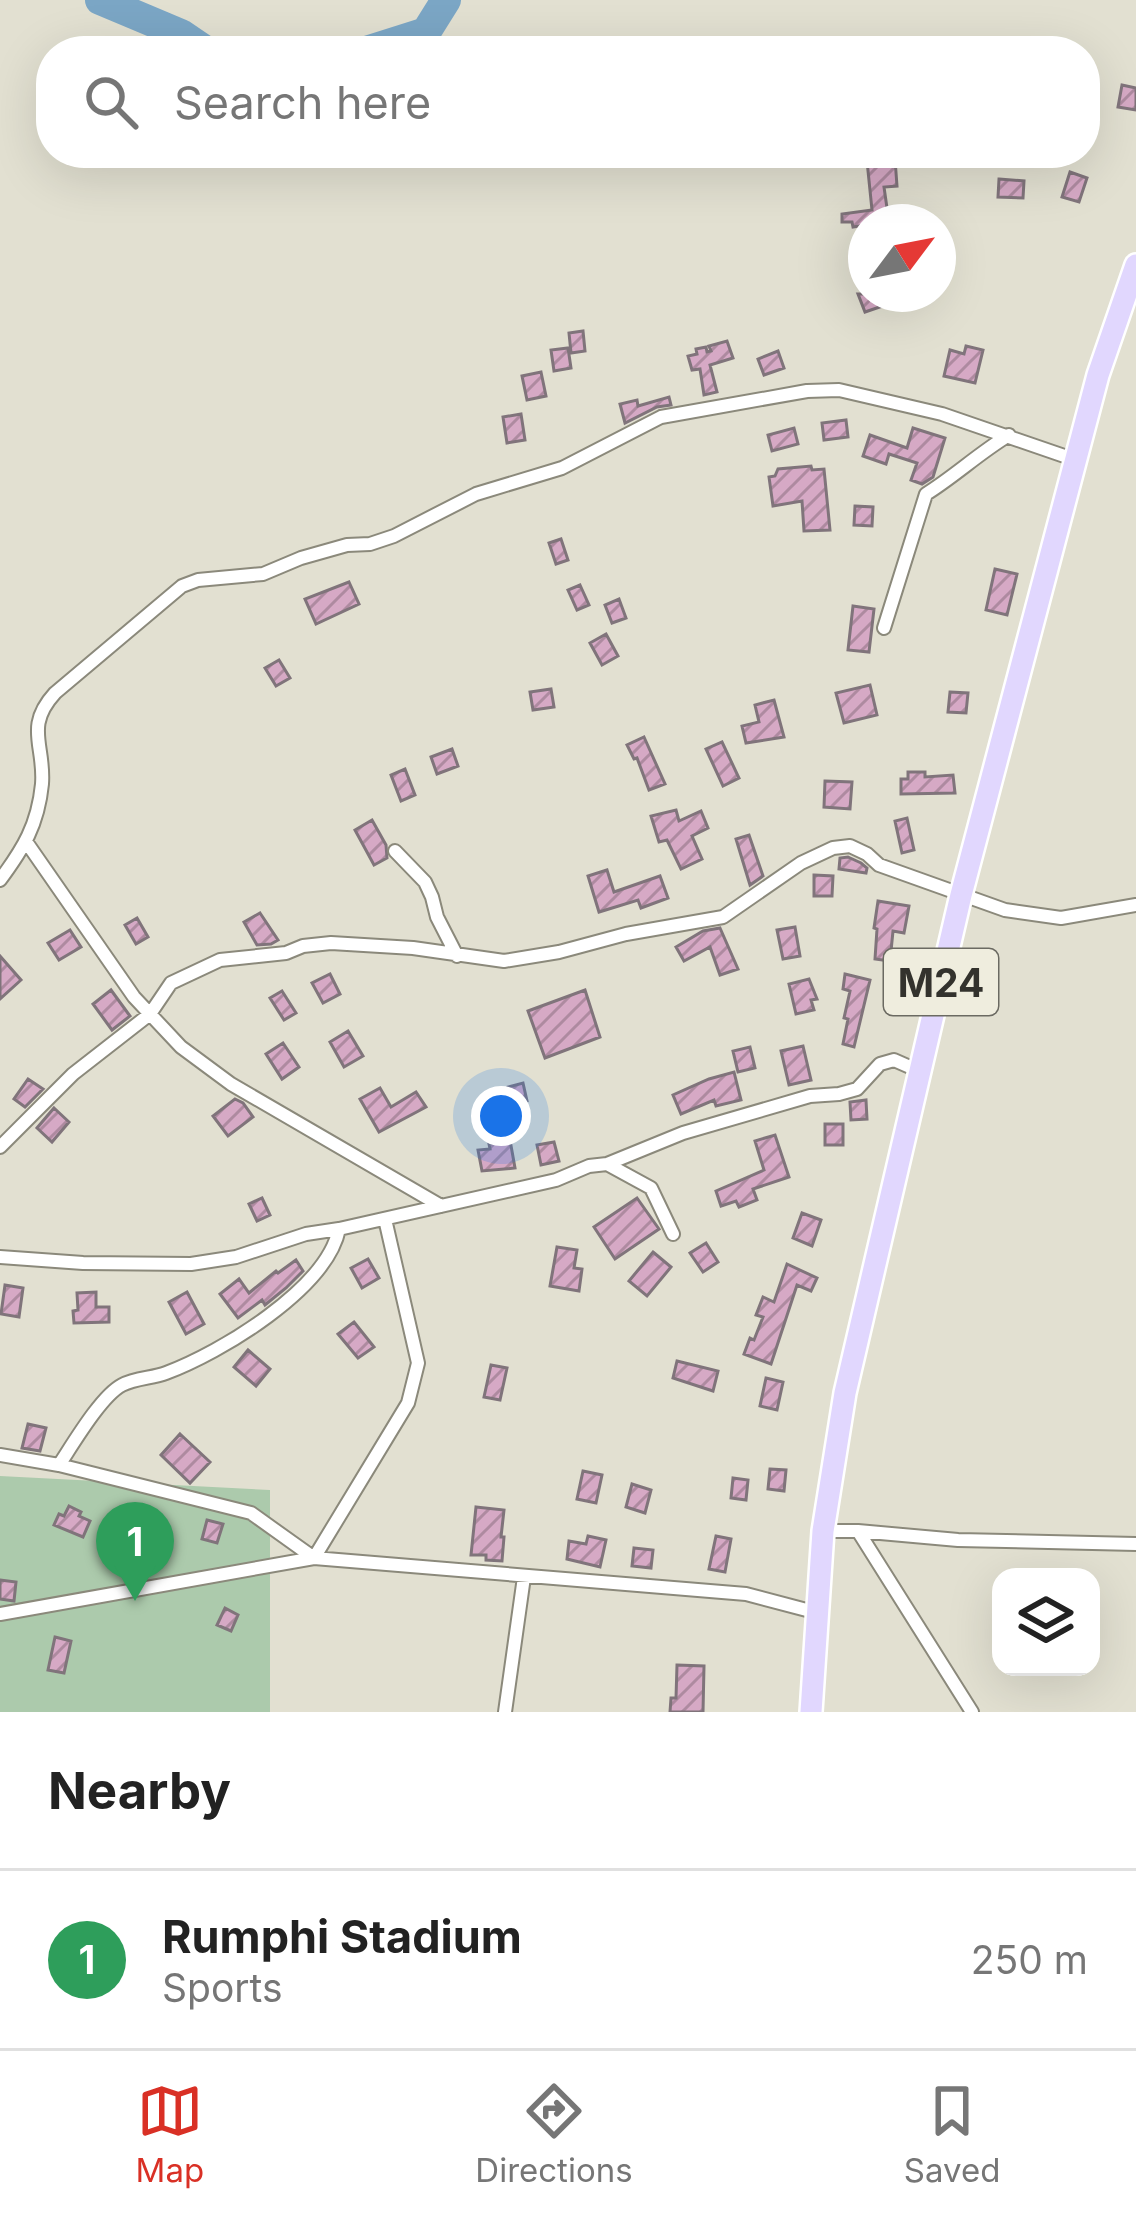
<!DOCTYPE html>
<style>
:root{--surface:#fff;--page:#f2f2f2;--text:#222;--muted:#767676;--line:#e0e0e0;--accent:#d93025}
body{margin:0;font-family:Inter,sans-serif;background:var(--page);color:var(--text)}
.controls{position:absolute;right:36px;bottom:36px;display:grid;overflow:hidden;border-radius:24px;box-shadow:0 12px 48px #0002}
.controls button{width:108px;height:108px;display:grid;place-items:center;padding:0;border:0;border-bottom:3px solid var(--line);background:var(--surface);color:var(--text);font:60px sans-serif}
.compass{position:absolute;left:848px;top:204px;width:108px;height:108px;border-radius:50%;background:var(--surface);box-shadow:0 12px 48px #0002;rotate:58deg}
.you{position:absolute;left:501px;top:1116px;width:42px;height:42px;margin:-30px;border:9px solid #fff;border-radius:50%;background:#1a73e8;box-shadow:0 0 0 18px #1a73e833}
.badge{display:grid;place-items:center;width:78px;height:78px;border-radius:50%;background:var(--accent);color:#fff;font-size:39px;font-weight:700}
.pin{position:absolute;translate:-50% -99px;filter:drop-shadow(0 3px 6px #0008)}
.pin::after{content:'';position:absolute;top:63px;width:42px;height:36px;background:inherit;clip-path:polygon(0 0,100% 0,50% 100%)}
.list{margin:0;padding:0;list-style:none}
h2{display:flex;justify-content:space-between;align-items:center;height:156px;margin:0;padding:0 48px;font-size:51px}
h2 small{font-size:39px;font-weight:400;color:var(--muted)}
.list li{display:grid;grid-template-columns:78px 1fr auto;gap:36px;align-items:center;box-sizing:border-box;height:180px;padding:0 48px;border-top:3px solid var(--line)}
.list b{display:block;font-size:45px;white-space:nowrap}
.list p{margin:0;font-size:39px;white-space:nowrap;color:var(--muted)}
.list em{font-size:39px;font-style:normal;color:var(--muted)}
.icon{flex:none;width:66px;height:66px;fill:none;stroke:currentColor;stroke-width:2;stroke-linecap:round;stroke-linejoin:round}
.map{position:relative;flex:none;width:1136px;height:1712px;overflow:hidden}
.search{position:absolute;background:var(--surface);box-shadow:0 12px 48px #0002;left:36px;right:36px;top:36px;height:132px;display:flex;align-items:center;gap:30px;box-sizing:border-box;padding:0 42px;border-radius:48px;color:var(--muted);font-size:45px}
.sheet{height:336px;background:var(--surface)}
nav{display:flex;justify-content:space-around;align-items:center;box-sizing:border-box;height:168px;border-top:3px solid var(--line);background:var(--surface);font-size:33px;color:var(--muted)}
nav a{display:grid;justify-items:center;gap:6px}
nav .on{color:var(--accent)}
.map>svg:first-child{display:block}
.green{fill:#accaac}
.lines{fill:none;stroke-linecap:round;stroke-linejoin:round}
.river{stroke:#7ba6c5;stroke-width:30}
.building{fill:url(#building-hatch);stroke:#80747b;stroke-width:3}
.street-casing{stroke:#8b897b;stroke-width:16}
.primary-casing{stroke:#fff;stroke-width:26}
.street{stroke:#fff;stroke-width:12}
.primary{stroke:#e1d7fe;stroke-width:21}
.labels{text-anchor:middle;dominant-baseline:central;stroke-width:10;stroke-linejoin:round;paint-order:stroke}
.shield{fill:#efedde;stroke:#6b6a62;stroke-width:3}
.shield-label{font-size:39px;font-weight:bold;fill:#33322d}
</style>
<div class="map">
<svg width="1136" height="1712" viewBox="0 0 1136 1712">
<defs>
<pattern id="building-hatch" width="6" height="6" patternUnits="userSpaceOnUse" patternTransform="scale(3)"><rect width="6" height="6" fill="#d6a9c5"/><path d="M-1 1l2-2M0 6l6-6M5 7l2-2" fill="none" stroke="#ae8aa0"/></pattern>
</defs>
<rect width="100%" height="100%" fill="#e2e0d1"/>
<path class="green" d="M0,1476L270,1490V1712H0Z"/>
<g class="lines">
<path class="river" d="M100,0L181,34L206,51
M366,51L426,32L446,0"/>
</g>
<path class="building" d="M1122,85L1136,88V110L1118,107Z
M895,159L897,186L884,187L889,222H866V225L853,227L852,222H842V214L872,210L867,161Z
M1070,172L1087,178L1079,202L1062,197Z
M999,179L1024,181L1023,198L998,197Z
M858,294H912V296L865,312Z
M583,331L585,351L571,353L569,333Z
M727,341L733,358L710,365L717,392L704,395L700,369L692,370L688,356L697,354L696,349L706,347L707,352L711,351L709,346Z
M966,346L983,350L975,383L944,376L950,350L964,354Z
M568,348L571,368L554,371L551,350Z
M778,351L784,368L764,375L758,359Z
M541,372L546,396L527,400L522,376Z
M669,397L671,405L657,407L625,423L620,404L637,400L638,406Z
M521,414L525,440L507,443L503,417Z
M846,420L848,437L824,440L822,423Z
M794,428L798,444L772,451L768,435Z
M913,428L945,438L933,477L922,484L911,480L917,463L889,454L886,464L863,456L870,435L907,448Z
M811,466L812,470L824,469L830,530L804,531L802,501L773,506L769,477L775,476L778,469Z
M855,506L873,507L872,526L854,525Z
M561,539L568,560L556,564L549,543Z
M995,569L1017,574L1007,615L986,610Z
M349,582L359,604L316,624L305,599Z
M580,585L589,605L577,610L568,590Z
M619,599L626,618L612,623L605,605Z
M853,606L874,609L869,652L848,650Z
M606,634L618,656L602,665L590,643Z
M279,660L290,678L276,686L265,668Z
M870,685L877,715L844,723L836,693Z
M551,689L554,707L533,710L530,692Z
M950,692L968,693L966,713L948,712Z
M774,700L784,737L746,743L742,726L759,722L755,705Z
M644,737L665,784L649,790L637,758L634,759L627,745Z
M722,742L739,778L723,786L706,749Z
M452,749L458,766L437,774L431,757Z
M405,769L415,795L401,801L391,775Z
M908,772H925V777L953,775L955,793L901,794V779H908Z
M825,781L852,782L850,809L824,807Z
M676,810L679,821L701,811L708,828L692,836L702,859L681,869L667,840L659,842L651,816Z
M907,818L914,850L902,853L895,821Z
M372,820L386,845L387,858L374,865L355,830Z
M749,835L763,876L750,885L736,839Z
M848,857L861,863L867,868L866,873L839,869L840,858Z
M607,870L614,892L660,876L668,898L641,908L638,900L599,912L588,876Z
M814,875L833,876L832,896H814Z
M878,901L909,906L904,933L893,931L890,961L875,959L877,929L874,928Z
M260,913L278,940L271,944L257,945L244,922Z
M137,918L148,937L136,944L125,925Z
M795,927L800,956L783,959L777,930Z
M720,928L738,969L720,975L710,947L684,961L676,947L703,931Z
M70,930L81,947L59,960L48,943Z
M0,956L21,980L0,999Z
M330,974L340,994L323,1003L312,983Z
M845,974L870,980L854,1047L843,1044L848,1019L844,1018L850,991L843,989Z
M809,979L817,999L811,1000L814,1010L796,1014L789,984Z
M111,990L130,1016L112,1030L93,1004Z
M585,990L600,1037L545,1058L528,1011Z
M282,991L296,1013L284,1020L270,998Z
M348,1031L363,1056L344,1067L330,1042Z
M283,1043L299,1067L282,1079L266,1054Z
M803,1046L811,1080L789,1085L781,1051Z
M750,1047L755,1068L738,1072L733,1051Z
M734,1072L741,1100L716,1106L714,1100L681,1114L673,1095L709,1079Z
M28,1079L43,1089L25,1107L14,1099Z
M523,1083L527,1101L512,1105L508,1087Z
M380,1088L391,1107L416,1092L426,1107L379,1132L360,1099Z
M235,1099L243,1103L253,1117L228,1136L213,1116Z
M866,1100L867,1119L851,1120L850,1102Z
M54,1108L69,1122L52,1142L37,1128Z
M825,1124H843V1145H825Z
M775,1135L789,1177L753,1189L757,1200L739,1207L736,1201L721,1206L716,1191L764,1170L755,1141Z
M510,1140L515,1168L482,1171L478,1150L490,1149L489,1144Z
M554,1142L559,1161L541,1165L537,1145Z
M262,1198L270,1215L257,1221L249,1204Z
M637,1198L659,1229L615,1259L594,1227Z
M802,1213L821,1220L812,1246L793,1238Z
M706,1243L718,1262L703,1272L690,1253Z
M557,1247L577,1250L574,1268L582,1269L579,1291L550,1286Z
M653,1252L671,1267L647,1296L629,1281Z
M368,1259L379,1278L362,1288L351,1268Z
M296,1260L303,1271L286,1288L265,1305L262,1300L238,1318L220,1294L239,1279L249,1293L276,1271L278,1273Z
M787,1264L817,1278L811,1291L797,1285L771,1364L744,1354L750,1338L754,1340L763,1317L756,1315L763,1297L774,1302Z
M5,1285L23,1288L19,1317L1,1314Z
M96,1292V1307H109V1322L74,1323L73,1311L78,1310L77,1293Z
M187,1292L204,1324L186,1334L169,1302Z
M354,1322L374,1347L358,1358L338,1334Z
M248,1350L270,1369L256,1386L234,1367Z
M677,1361L718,1371L713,1391L673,1378Z
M491,1365L507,1368L500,1400L484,1397Z
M766,1378L783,1382L777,1410L760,1406Z
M28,1424L46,1428L40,1451L22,1448Z
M180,1434L210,1462L190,1483L161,1455Z
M770,1469L786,1470L784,1491L768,1489Z
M583,1471L602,1475L596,1503L577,1499Z
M733,1478L748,1480L746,1500L731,1498Z
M632,1484L651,1490L645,1513L626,1507Z
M69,1506L81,1512L79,1516L90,1521L83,1537L54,1525L59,1514L64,1516Z
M476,1507L504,1510L501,1537H504L502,1561L486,1560V1555H471Z
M207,1520L223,1524L217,1543L202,1539Z
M588,1536L606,1540L600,1567L567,1559L569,1541L586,1544Z
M716,1536L731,1539L725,1572L709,1569Z
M634,1548L653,1550L651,1568L632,1566Z
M0,1580L16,1582L14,1601L0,1599Z
M225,1608L238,1615L231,1631L217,1625Z
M55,1637L71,1641L64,1673L48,1670Z
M677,1665L704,1666L703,1712H670L671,1698H676Z"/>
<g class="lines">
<g class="street-casing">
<path id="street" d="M884,628L926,494C955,476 979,453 1009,435
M27,843L134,997L181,1047L231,1084L441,1206
M395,851L425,882L432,897L437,917L457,956
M0,880C23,849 38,825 42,784C45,745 24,727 55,693L182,586L198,580L263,574L301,558L347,545L370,544L394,536L476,494L562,468L661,417L807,391L839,390L942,414L1076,460
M0,1147L73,1074L150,1014L171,983L220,960L286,953L303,946L331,943L413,948L504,961L559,952L626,934L723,917L801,863L833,848L850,846L867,854L879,865L1005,910L1061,918L1136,905
M607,1164L651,1188L673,1234
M0,1257L83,1263L191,1264L236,1257L306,1234L339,1229
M0,1455L59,1465L251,1513L314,1558
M59,1465C73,1444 101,1396 122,1385C135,1378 153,1378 166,1373C220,1353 327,1289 339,1229L556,1180L589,1166L607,1164L683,1133L810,1096L839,1094L857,1089L880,1064L894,1060L919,1071
M823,1531H858L958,1540L1136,1544
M858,1531L972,1712
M314,1558L408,1403L418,1363L385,1219
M0,1614L314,1558L746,1594L818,1613
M505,1712L524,1577"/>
</g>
<g class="primary-casing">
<path id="primary" d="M811,1712L823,1531L845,1393L961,895L1098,375L1136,265"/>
</g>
<use href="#street" class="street"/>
<use href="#primary" class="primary"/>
</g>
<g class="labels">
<rect class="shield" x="884" y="949" width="114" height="66" rx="9"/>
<g class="shield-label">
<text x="941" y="982">M24</text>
</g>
</g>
</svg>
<div class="controls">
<button><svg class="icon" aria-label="layers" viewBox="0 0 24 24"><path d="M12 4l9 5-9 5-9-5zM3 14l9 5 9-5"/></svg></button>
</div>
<svg class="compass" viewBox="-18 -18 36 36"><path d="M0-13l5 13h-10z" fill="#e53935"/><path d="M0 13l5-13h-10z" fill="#767676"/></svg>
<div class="you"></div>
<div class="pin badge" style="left:135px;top:1601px;background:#2e9e5b">1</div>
<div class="search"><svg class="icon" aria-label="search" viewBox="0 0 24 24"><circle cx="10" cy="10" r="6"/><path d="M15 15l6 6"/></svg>Search here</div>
</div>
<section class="sheet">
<h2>Nearby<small></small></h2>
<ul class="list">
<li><span class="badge" style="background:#2e9e5b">1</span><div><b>Rumphi Stadium</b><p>Sports</p></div><em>250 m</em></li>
</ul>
</section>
<nav>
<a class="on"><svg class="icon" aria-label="map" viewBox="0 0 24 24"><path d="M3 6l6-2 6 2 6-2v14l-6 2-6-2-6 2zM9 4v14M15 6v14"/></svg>Map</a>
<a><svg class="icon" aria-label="directions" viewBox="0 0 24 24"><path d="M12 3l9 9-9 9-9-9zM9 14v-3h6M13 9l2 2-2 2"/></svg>Directions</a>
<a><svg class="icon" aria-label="saved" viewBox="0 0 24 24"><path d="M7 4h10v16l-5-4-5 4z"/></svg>Saved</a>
</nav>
